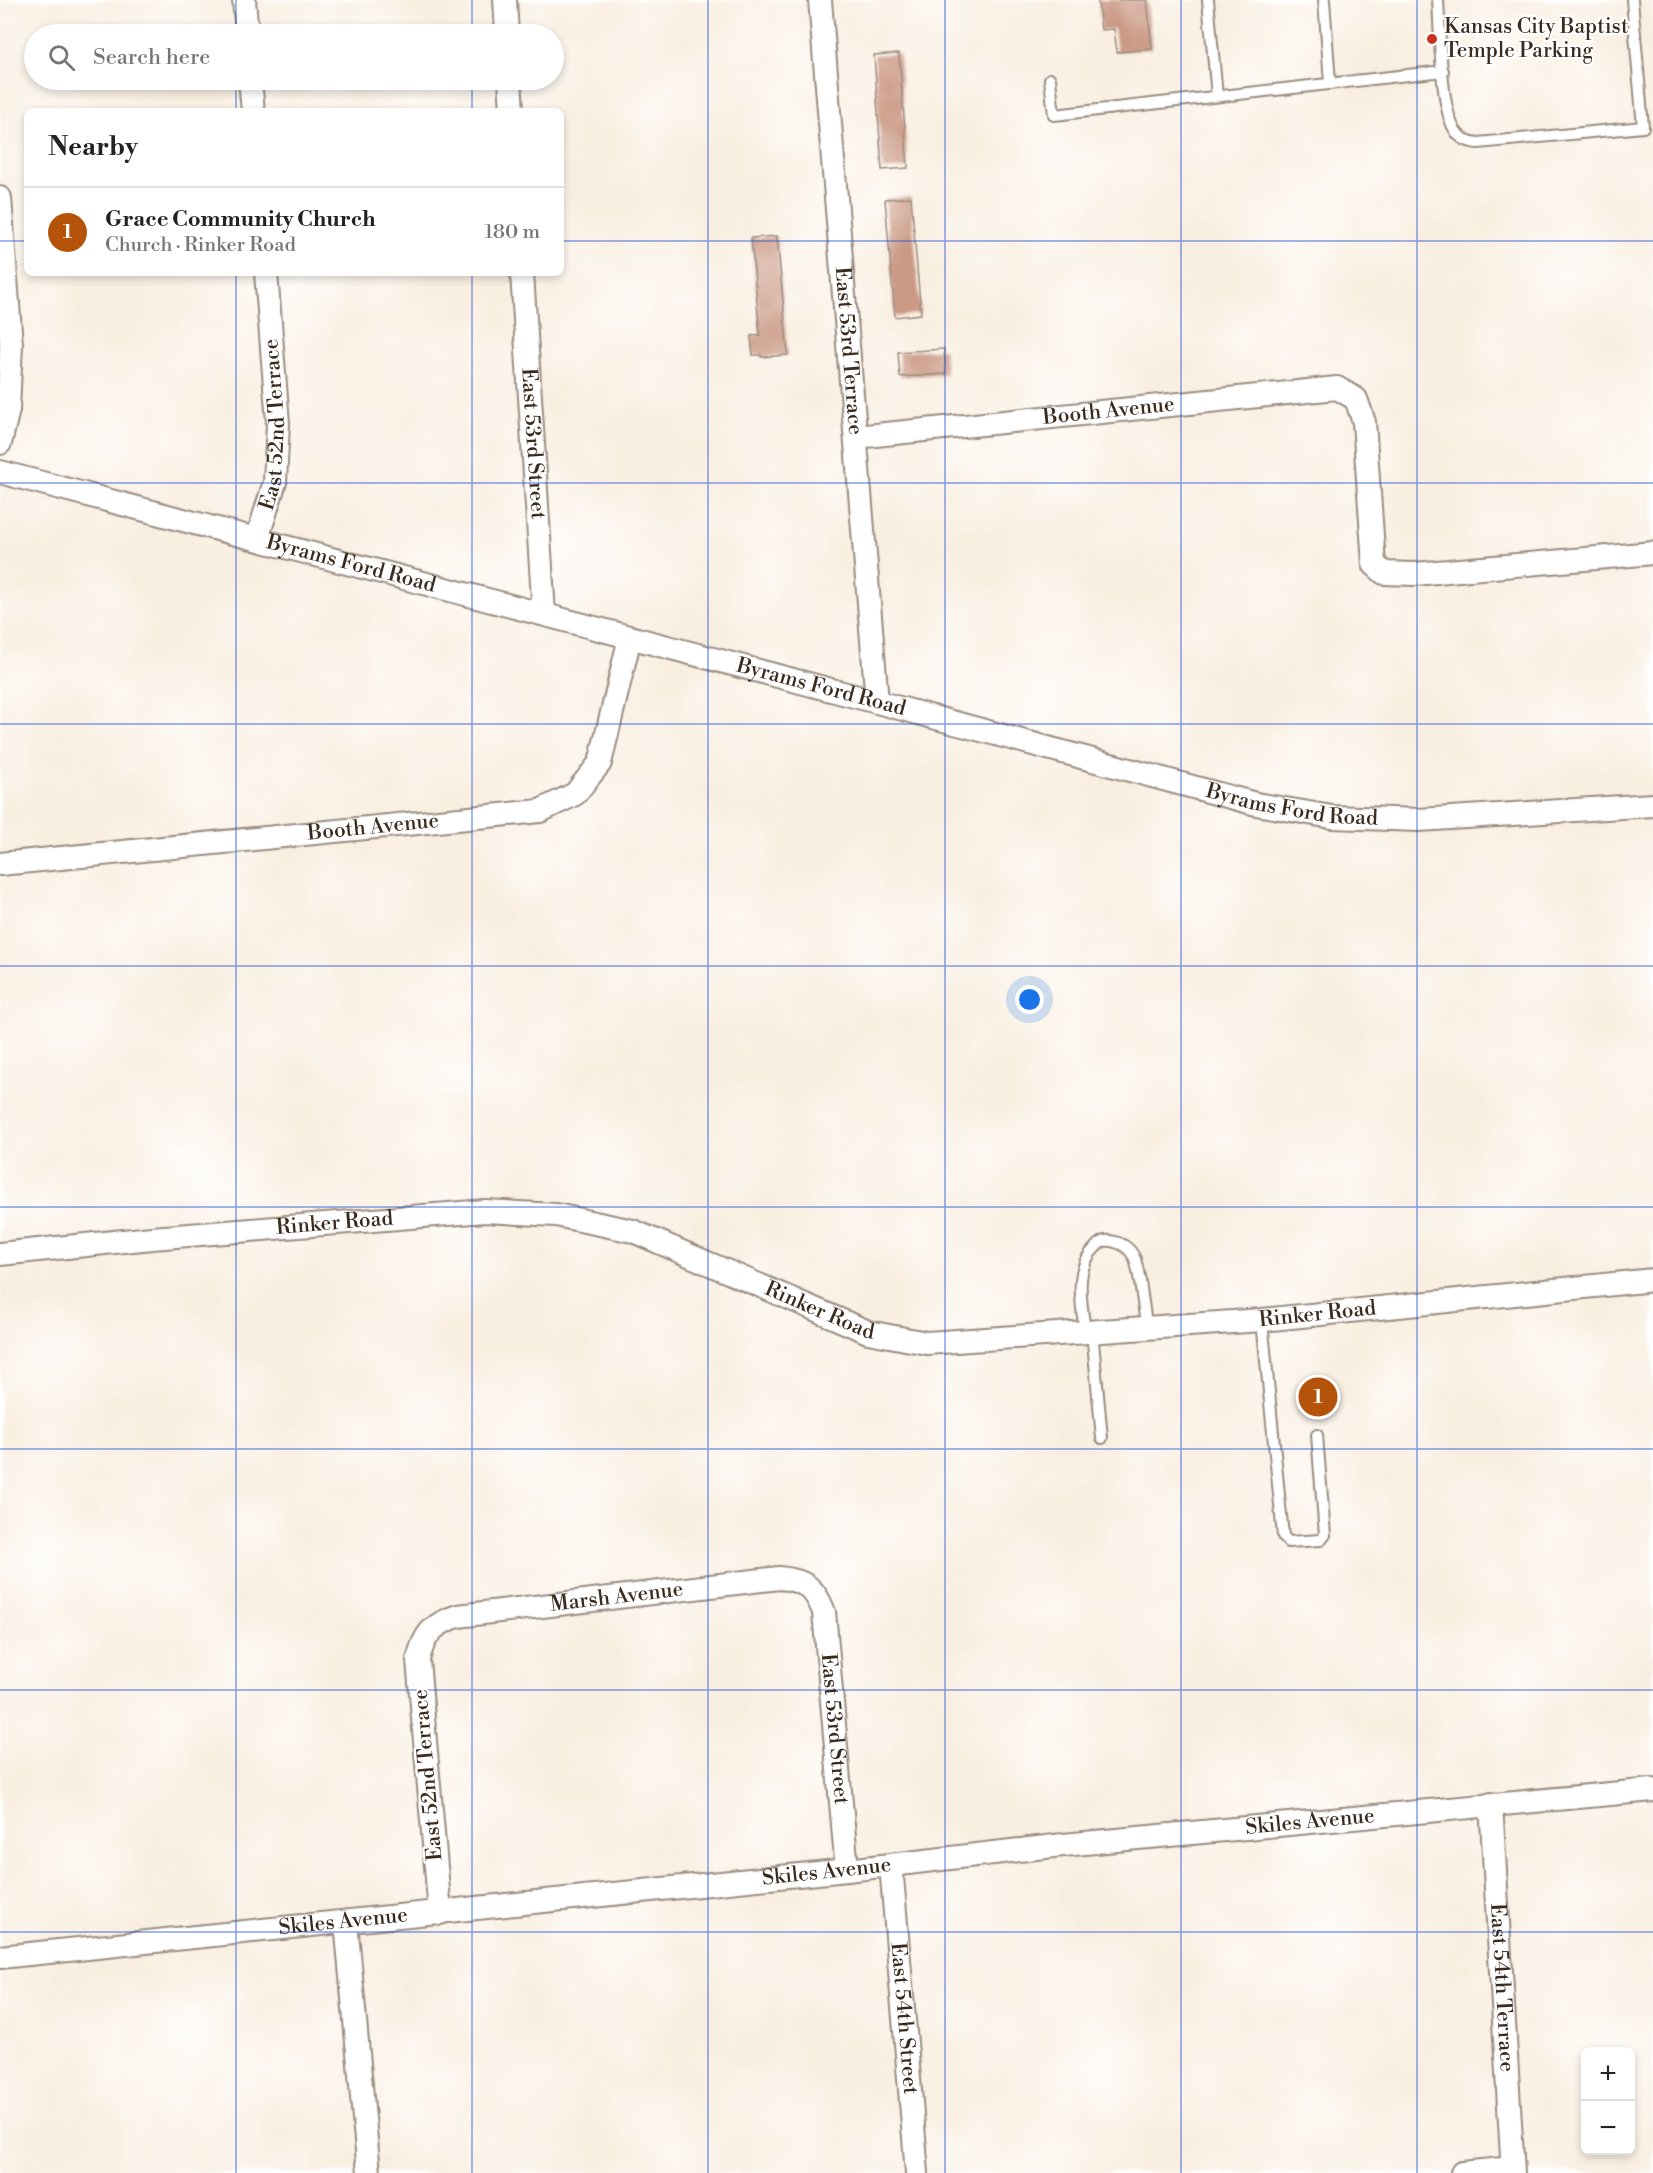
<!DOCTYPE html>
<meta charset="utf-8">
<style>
:root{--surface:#fff;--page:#f2f2f2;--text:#222;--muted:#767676;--line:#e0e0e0;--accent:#b45309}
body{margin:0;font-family:"Libre Bodoni",serif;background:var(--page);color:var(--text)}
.controls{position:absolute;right:18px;bottom:18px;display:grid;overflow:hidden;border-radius:9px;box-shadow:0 3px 9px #0003}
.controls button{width:54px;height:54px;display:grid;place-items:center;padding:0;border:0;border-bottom:2px solid var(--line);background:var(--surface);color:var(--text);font:30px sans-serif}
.you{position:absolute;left:1030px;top:1000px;width:21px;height:21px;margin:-15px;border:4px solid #fff;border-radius:50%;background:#1a73e8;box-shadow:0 0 0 9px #1a73e833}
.badge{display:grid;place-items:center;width:39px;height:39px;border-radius:50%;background:var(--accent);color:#fff;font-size:20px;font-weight:700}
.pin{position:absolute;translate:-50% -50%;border:3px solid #fff;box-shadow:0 2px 6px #0006}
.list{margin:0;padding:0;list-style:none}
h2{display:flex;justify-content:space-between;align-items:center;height:78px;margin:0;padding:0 24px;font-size:26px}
h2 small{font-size:20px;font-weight:400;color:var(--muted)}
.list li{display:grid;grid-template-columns:39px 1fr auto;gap:18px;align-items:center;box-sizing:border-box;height:90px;padding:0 24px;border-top:2px solid var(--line)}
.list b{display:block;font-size:22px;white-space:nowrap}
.list p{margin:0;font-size:20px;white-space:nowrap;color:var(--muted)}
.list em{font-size:20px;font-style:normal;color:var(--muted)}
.icon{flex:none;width:33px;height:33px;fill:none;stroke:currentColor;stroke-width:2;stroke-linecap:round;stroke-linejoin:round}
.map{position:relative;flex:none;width:1653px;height:2173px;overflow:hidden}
.search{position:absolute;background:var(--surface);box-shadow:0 3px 9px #0003;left:24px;top:24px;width:540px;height:66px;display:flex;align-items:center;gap:15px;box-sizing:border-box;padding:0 21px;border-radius:33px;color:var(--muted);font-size:22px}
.panel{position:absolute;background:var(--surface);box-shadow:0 3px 9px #0003;left:24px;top:108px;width:540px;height:168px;border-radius:9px}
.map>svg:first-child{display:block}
.building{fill:#cb9984}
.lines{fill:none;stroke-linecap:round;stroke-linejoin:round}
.service-casing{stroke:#9a8c80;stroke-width:14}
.minor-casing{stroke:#9a8c80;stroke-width:26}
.service{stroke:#fff;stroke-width:10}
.minor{stroke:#fff;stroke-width:22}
.grid{fill:none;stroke:#1d4ed8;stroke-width:1.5;stroke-opacity:0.55}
.poi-dot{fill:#c8321e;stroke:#fff;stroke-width:2}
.labels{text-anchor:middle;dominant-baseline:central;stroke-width:4.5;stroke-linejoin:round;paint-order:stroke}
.poi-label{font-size:21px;fill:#3b2a1e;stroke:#fff;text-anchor:start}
.street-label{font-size:21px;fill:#3b2a1e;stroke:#fff}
</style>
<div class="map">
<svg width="1653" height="2173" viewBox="0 0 1653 2173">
<rect width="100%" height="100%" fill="#fff"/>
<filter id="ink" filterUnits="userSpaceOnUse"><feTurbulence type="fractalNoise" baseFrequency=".0167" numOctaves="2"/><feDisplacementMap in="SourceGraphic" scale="12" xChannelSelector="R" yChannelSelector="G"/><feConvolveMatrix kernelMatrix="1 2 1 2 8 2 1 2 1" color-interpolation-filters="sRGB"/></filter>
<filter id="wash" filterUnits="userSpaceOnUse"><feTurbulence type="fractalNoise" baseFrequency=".008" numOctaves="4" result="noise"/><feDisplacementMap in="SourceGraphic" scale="24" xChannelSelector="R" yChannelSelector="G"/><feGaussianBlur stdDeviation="1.35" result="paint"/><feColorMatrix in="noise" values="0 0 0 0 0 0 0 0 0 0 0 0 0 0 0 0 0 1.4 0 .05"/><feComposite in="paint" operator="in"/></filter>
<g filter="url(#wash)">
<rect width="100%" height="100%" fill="#f9efe1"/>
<g id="blocks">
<path class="building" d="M1098,0H1147L1152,49L1117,52L1114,29L1101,30Z
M899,53L908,168L882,170L874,55Z
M911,197L921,314L895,317L885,199Z
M777,236L788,355L761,357V355H753L751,336L760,335L751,238Z
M944,349L946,374L900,377L898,352Z"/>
</g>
</g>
<g filter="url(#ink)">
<use href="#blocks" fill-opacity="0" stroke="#9a8c80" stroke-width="1.5"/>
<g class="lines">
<g class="service-casing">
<path id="service" d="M1208,0L1217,96
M1324,0L1330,83
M1438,0C1440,29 1440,108 1455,130C1460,139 1468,142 1478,143L1643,127L1632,0
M1050,79L1054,115L1443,71
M1262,1320L1283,1536L1288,1542L1321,1540L1325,1535L1317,1435
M1092,1331L1102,1438
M1085,1332C1082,1305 1073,1269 1095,1248C1101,1241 1106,1239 1115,1242C1124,1244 1131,1250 1135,1259C1141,1278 1143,1308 1147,1328"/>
</g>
<g class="minor-casing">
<g id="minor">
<path d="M244,0L247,34"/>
<path d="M505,0L507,34"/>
<path id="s1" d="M820,0L877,702"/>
<path d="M250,80L253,111"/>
<path d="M510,80L512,111"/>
<path d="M0,198L11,344L8,410L0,443"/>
<path id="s2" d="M522,273L544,614"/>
<path id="s3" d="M856,437L1337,388L1356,399L1364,422L1374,564L1384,573L1414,574L1653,553"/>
<path id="s4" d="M0,472L877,702L1256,804L1332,817L1419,820L1653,805"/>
<path id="s5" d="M257,539L275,482L278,423L266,273"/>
<path id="s6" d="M0,864L540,811L575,794L600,763L630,637"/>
<path id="s7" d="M0,1254L152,1238L485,1211L556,1215L633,1231L868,1332L927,1343L1262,1320L1653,1280"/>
<path id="s8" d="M1491,1804L1513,2173"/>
<path id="s9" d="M891,1865L917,2173"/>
<path id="s10" d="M440,1913L418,1660C424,1634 433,1624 458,1616L779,1578C805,1580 815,1588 824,1612L847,1870"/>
<path d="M346,1922L369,2173"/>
<path id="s11" d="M0,1957L847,1870L1063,1845L1653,1790"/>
<path d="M1462,2173L1512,2168"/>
</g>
</g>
<use href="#service" class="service"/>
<use href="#minor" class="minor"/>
</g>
</g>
<path class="grid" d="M236,0V34M472,0V34M708,0V2173M945,0V2173M1181,0V2173M1417,0V2173M236,80V111M472,80V111M0,241H27M561,241H1653M236,273V2173M472,273V2173M0,483H1653M0,724H1653M0,966H1653M0,1207H1653M0,1449H1653M0,1690H1653M0,1932H1653"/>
<circle class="poi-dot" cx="1432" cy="39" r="6"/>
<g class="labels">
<g class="poi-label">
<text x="1444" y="27">Kansas City Baptist<tspan x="1444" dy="24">Temple Parking</tspan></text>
</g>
<g class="street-label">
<text stroke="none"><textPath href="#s1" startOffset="352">East 53rd Terrace</textPath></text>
<text stroke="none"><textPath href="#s3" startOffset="254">Booth Avenue</textPath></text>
<text stroke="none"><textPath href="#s5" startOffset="117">East 52nd Terrace</textPath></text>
<text stroke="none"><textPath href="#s2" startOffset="171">East 53rd Street</textPath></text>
<text stroke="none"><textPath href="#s4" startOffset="363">Byrams Ford Road</textPath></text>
<text stroke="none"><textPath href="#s4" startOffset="849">Byrams Ford Road</textPath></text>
<text stroke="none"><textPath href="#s4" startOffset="1335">Byrams Ford Road</textPath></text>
<text stroke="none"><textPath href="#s6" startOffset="375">Booth Avenue</textPath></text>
<text stroke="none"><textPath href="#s7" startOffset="336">Rinker Road</textPath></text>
<text stroke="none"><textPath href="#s7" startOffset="840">Rinker Road</textPath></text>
<text stroke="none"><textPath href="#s7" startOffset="1344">Rinker Road</textPath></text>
<text stroke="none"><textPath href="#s10" startOffset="477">Marsh Avenue</textPath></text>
<text stroke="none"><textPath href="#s10" startOffset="819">East 53rd Street</textPath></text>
<text transform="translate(428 1775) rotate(-95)">East 52nd Terrace</text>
<text stroke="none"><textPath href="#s11" startOffset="1317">Skiles Avenue</textPath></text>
<text stroke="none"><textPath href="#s11" startOffset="831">Skiles Avenue</textPath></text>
<text stroke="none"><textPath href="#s11" startOffset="345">Skiles Avenue</textPath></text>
<text stroke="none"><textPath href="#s8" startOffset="184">East 54th Terrace</textPath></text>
<text stroke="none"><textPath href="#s9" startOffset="154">East 54th Street</textPath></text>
</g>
</g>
</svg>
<div class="controls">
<button>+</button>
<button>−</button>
</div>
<div class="you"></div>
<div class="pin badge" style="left:1318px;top:1397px">1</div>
<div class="search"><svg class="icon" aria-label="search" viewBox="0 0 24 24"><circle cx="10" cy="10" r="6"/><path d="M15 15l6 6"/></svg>Search here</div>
<section class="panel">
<h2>Nearby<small></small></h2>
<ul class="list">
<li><span class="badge">1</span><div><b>Grace Community Church</b><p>Church · Rinker Road</p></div><em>180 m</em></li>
</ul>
</section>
</div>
